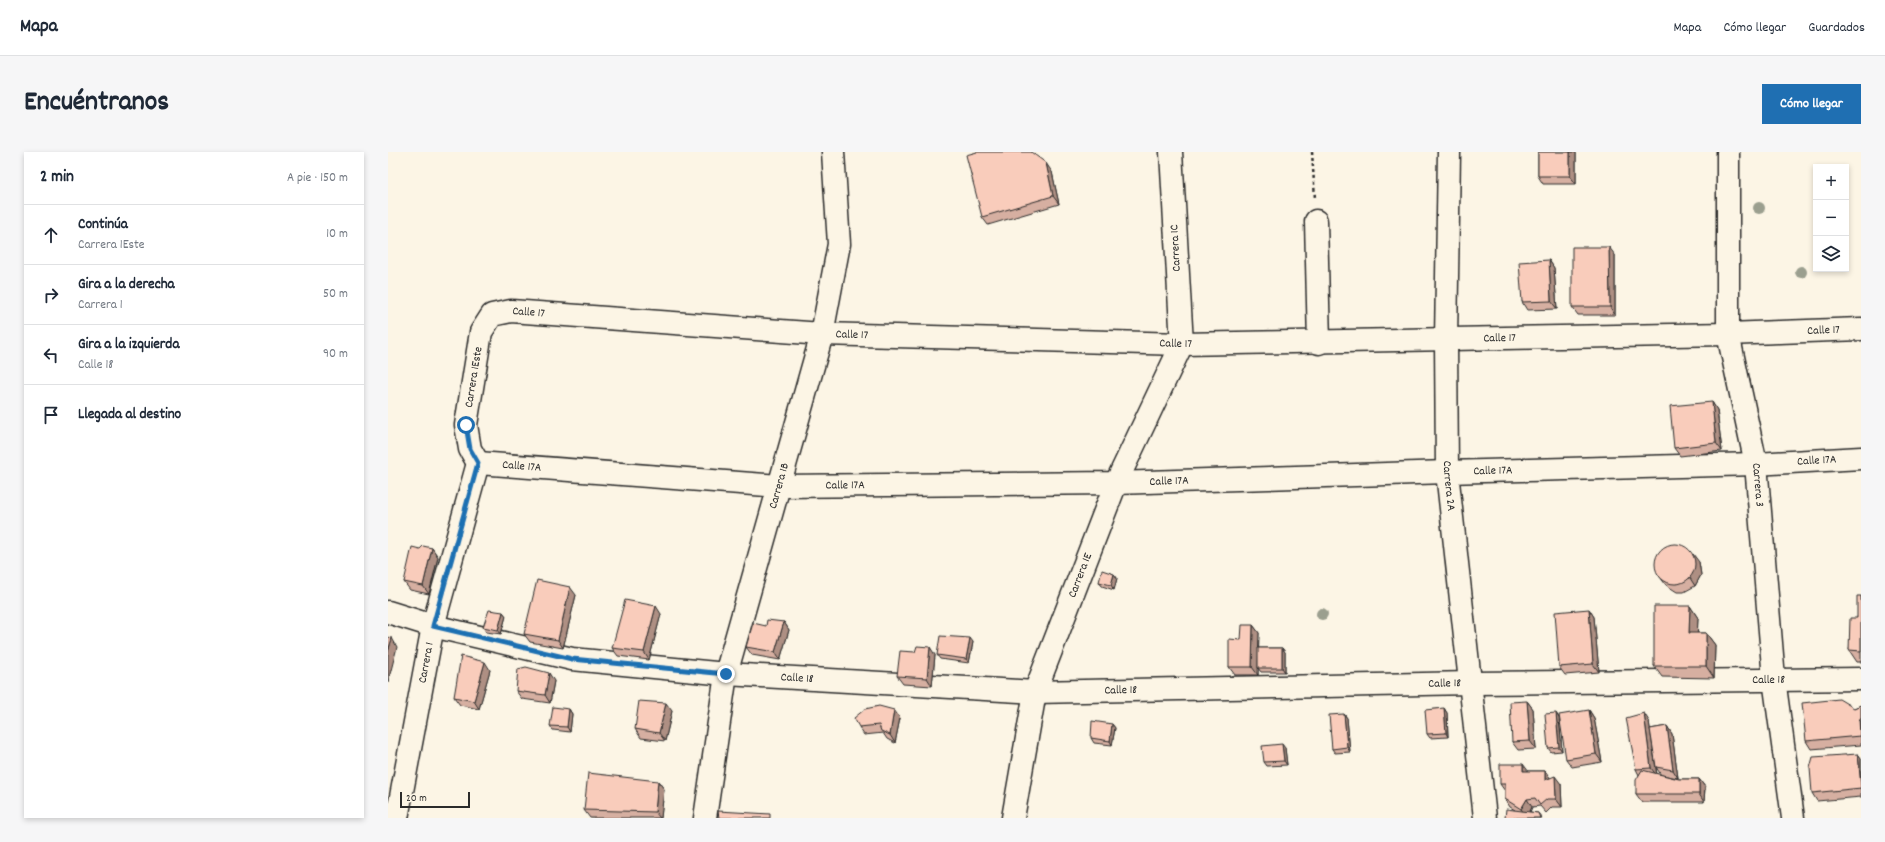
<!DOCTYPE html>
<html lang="es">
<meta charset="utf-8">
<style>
:root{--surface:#fff;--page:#f6f6f7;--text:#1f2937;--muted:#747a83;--line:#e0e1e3;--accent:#1f6fb2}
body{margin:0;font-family:Dekko,sans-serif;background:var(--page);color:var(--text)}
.controls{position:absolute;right:12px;top:12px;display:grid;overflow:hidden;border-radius:0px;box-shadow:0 2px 6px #0003}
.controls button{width:36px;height:36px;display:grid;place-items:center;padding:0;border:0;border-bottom:1px solid var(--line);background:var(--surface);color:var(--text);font:20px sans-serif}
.scale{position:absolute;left:12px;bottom:10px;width:70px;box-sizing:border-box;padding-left:4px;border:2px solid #2b2b2b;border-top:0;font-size:11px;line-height:14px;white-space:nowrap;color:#2b2b2b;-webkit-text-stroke:3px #fcf5e5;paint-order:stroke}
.stop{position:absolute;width:12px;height:12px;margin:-9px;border:3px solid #1f6fb2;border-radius:50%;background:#fff}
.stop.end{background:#1f6fb2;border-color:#fff;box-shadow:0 1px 4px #0008}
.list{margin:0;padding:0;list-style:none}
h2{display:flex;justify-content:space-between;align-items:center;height:52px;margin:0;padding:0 16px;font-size:17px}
h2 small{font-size:13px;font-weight:400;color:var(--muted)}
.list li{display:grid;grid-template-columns:26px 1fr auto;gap:12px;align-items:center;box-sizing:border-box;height:60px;padding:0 16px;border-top:1px solid var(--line)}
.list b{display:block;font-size:15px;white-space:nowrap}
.list p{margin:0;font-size:13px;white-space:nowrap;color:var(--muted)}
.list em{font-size:13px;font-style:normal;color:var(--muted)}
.icon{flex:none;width:22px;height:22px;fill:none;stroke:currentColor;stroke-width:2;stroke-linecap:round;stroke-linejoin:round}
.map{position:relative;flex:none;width:1473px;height:666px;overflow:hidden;border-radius:0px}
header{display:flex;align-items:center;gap:24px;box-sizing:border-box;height:56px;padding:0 20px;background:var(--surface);border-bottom:1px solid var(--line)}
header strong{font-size:19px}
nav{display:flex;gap:22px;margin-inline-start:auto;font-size:14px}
.intro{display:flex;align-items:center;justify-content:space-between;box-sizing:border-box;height:96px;padding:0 24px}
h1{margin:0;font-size:28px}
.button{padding:10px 18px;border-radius:0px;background:var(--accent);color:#fff;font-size:14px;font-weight:700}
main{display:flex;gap:24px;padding:0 24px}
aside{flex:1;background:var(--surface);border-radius:0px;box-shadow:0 2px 6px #0003}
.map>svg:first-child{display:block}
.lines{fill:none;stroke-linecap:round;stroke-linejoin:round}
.street-casing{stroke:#2b2b2b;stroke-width:25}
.path{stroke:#2b2b2b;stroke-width:2.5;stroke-dasharray:3 3;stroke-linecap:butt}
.street{stroke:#fcf5e5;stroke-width:22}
.tree{fill:#9b9f8f}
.wall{fill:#d6afa1;stroke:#2b2b2b}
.shaded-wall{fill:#ae8f83;stroke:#2b2b2b}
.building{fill:#f9ccbb;stroke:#2b2b2b}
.route{stroke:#1f6fb2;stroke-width:5}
.labels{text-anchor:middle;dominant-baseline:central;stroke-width:3;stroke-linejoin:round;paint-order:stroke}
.street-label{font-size:12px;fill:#2b2b2b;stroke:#fcf5e5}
</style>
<header>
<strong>Mapa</strong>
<nav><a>Mapa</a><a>Cómo llegar</a><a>Guardados</a></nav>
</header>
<div class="intro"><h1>Encuéntranos</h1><a class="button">Cómo llegar</a></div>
<main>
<aside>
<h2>2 min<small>A pie · 150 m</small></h2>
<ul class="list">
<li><svg class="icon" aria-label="ahead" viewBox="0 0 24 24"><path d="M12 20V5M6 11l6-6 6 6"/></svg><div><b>Continúa</b><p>Carrera 1Este</p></div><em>10 m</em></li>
<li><svg class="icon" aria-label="right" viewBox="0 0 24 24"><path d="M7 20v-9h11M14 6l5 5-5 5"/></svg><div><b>Gira a la derecha</b><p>Carrera 1</p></div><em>50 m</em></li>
<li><svg class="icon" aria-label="left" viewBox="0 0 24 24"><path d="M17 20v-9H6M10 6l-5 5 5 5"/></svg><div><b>Gira a la izquierda</b><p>Calle 18</p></div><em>90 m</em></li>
<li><svg class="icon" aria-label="arrive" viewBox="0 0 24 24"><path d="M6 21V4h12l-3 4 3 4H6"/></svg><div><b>Llegada al destino</b></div></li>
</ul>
</aside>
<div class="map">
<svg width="1473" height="666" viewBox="0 0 1473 666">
<rect width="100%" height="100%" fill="#fcf5e5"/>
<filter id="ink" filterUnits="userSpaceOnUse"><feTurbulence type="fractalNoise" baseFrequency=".025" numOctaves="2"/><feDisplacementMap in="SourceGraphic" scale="8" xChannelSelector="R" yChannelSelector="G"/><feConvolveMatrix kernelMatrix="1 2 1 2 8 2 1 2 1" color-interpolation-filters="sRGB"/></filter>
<g filter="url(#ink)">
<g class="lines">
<g class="street-casing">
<g id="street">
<path id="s1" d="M1061,0L1058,188L1059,320L1097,666"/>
<path id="s2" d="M1340,0V182L1368,312L1386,527L1405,666"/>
<path d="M928,69L931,191"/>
<path id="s3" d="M90,311L82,297L78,273L93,180L104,163L123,159L434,182L794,192L1340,182L1473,177"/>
<path id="s4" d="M90,311L391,334L728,331L1059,320L1368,312L1473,306"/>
<path id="s5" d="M0,460L45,474L184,507L338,522L647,540L1083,531L1473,527"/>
<path id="s6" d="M9,666L45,474L90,311"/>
<path id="s7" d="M317,666L338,522L434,182L451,92L445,0"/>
<path id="s8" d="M625,666L647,540L728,331L794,192L783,0"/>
</g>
</g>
<path class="path" d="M924,0L927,47"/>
<use href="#street" class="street"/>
</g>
<g class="tree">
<circle cx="1371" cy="56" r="6"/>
<circle cx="1413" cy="120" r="6"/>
<circle cx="934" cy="462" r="6"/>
</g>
<path class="wall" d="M1150,0H1187L1188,1V32H1155L1150,24Z
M664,20L671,52L600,73L594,65Z
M1227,103V163H1190L1184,155Z
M1161,108L1166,116L1169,157L1139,158L1134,150Z
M1324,250L1329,258L1334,299L1292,304L1286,296Z
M44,396L50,405L41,442L22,438L16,430L32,397Z
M1311,410L1313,423L1307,434L1296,440H1289L1278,433L1272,425Z
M726,422L729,426L726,438L714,434L711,430Z
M188,443L175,496L142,490L136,482Z
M1473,444V510H1469L1461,498L1469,466Z
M1302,454L1310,466L1309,481H1318L1327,493L1326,526L1274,525L1266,514Z
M1201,457L1206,465L1211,520L1177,523L1171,515Z
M115,460L118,464L113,482L98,480L95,475Z
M273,462L261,508L230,504L224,496Z
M396,470L401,478L392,508L364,503L358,495L378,474Z
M865,473L871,481L870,496H894L897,500V520H873L870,516V510V523H847L841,515L853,488Z
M585,490L581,511L552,507L549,503Z
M547,503L544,534L515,532L509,524Z
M102,518L91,557L72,553L66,545Z
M166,529L162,551L134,547L128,539Z
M1139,549L1145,557L1148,597L1130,598L1124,590Z
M1473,553V593L1423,597L1418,589L1466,556Z
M1056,556L1059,561L1060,585L1042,586L1039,582Z
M181,557L184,562L182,580L165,578L162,574Z
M1201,558L1206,566L1214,610L1184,615L1178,607Z
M284,559L277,589L253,586L247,577Z
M1168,561L1171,566L1174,599L1163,600L1160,596Z
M956,562L959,566L962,600L947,601L944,597Z
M512,566L507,591L499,587L495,581L476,583L471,575Z
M1261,569L1262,577L1279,574L1284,582L1290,626L1273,623L1268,615L1265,599L1269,622L1291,627H1311L1317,635L1316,650H1254L1248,642L1251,623L1248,617Z
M724,572L727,576L724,593L706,591L703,586Z
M897,596L899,613L879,614L876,610Z
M1470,602L1473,606V645L1429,649L1424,641Z
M1140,619H1157L1162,626L1173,632L1174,655H1164L1158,661L1152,654L1144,655L1142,660L1150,661L1154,666H1117L1127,658L1122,655L1117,647V639L1112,632Z
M270,629L276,637L273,666H202L196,658Z"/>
<path class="shaded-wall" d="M1182,0H1187L1188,1V32L1182,24Z
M658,11L664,20L671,52L665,44Z
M1221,95L1227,103V163L1222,155Z
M1161,108L1166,116L1169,157L1163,149Z
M1324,250L1329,258L1334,299L1328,291Z
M44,396L50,405L41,442L35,434Z
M1305,402L1311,410L1313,423L1307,434L1302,426Z
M726,422L729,426L726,438L723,433Z
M182,435L188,443L175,496L170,488Z
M268,454L273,462L261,508L256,500Z
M1302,454L1310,466L1309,492L1301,481Z
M1201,457L1206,465L1211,520L1205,512Z
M115,460L118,464L113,482L110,478Z
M396,470L401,478L392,508L387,500Z
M865,473L871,481L870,523L864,515Z
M1318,481L1327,493L1326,526L1318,514Z
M4,486L9,495L0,530V500Z
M582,486L585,490L581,511L578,507Z
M542,495L547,503L544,534L539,526Z
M894,496L897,500V520L894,516Z
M97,510L102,518L91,557L86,549Z
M161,521L166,529L162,551L157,543Z
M1139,549L1145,557L1148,597L1142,589Z
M278,551L284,559L277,589L271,581Z
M1056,556L1059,561L1060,585L1058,581Z
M181,557L184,562L182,580L179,575Z
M506,558L512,566L507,591L502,583Z
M1201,558L1206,566L1214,610L1208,602Z
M1168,561L1171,566L1174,599L1171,595Z
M1256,561L1261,569L1269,624L1263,616Z
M956,562L959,566L962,600L959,595Z
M1471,567L1473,570V585L1472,584Z
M724,572L727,576L724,593L722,589Z
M1279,574L1284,582L1290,626L1285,618Z
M894,592L897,596L899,613L896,609Z
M1470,602L1473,606V637Z
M1135,612L1141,620L1135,619Z
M1157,619L1163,627L1157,628Z
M1167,624L1173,632L1174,655L1168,647Z
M1311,627L1317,635L1316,650L1311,642Z
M270,629L276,637L273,666H272L267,660Z
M1139,647L1144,655L1139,665L1133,657Z"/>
<path class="building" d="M589,0H643L658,11L665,44L594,65L578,3Z
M1150,0H1182V24H1150Z
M1184,95H1221L1222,155H1184Z
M1161,108L1163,149L1134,150L1131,110Z
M1324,250L1328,291L1286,296L1282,254Z
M1267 412a20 20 0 1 1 40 0a20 20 0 1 1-40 0Z
M35,394L44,396L35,434L16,430L24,395L32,397Z
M714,418L726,422L723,433L711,430Z
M149,428L182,435L170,488L136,482Z
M1469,444H1473V499L1461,498L1462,466H1469Z
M237,448L268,454L256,500L224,496Z
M1266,454H1302L1301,481H1318V514H1266Z
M1201,457L1205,512L1171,515L1167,460Z
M101,458L115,460L110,478L95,475Z
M379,468L396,470L387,500L358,495L365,471L378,474Z
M854,473H865L864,515H841V487L853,488Z
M552,484L582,486L578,507L549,503Z
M0,485L4,486L0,500Z
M529,494L542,495L539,526L509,524L512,499L527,500Z
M870,496H894V516H870Z
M73,504L97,510L86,549L66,545Z
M138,515L161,521L157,543L128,539L130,517Z
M1451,547L1466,556L1473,553V567H1471L1472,584L1418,589L1414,551Z
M251,549L278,551L271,581L247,577Z
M1139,549L1142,589L1124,590L1122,550Z
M491,554L506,558L502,583L493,579L491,573L471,575L466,566L477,557Z
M165,555L181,557L179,575L162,574Z
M1056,556L1058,581L1039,582L1037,558Z
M1201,558L1208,602L1178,607L1171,563Z
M1168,561L1171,595L1160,596L1157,562Z
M1256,561L1263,616L1248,617L1238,566Z
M956,562L959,595L944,597L941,563Z
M704,569L724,572L722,589L703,586Z
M1279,574L1285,618L1268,615L1262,577Z
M894,592L896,609L876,610L874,594Z
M1470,602L1473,636L1424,641L1422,616L1425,605Z
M1112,612H1135V619H1157V628L1167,624L1168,647H1159L1152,653L1147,646L1139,647L1133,657L1117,647V632H1112Z
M1254,618L1291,627H1311V642H1248V628Z
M200,621L270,629L267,660L196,658Z
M1118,657L1150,661L1152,666H1117Z
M330,659L382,662V666H331Z"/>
</g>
<g class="lines" filter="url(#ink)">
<path class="route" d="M78,273L82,297L90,311L45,474L184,507L338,522"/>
</g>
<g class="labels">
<g class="street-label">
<text transform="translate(788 96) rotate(-93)">Carrera 1C</text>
<text stroke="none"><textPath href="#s3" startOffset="192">Calle 17</textPath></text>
<text stroke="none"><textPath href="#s3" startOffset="1488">Calle 17</textPath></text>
<text stroke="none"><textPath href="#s3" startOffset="516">Calle 17</textPath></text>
<text stroke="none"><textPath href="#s3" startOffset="1164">Calle 17</textPath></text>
<text stroke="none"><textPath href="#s3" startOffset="840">Calle 17</textPath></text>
<text stroke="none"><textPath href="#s3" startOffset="89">Carrera 1Este</textPath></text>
<text stroke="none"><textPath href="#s4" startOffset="1340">Calle 17A</textPath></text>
<text stroke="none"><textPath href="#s4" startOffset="44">Calle 17A</textPath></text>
<text stroke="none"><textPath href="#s4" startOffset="1016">Calle 17A</textPath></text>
<text stroke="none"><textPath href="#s4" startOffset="692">Calle 17A</textPath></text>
<text stroke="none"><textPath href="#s2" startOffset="336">Carrera 3</textPath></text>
<text stroke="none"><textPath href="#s7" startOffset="341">Carrera 1B</textPath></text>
<text stroke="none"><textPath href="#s4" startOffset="368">Calle 17A</textPath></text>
<text stroke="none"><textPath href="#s1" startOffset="334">Carrera 2A</textPath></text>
<text stroke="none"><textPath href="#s8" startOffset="253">Carrera 1E</textPath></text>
<text stroke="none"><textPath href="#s6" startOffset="158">Carrera 1</textPath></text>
<text stroke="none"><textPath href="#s5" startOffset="416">Calle 18</textPath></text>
<text stroke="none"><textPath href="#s5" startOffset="1388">Calle 18</textPath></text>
<text stroke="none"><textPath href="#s5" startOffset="1064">Calle 18</textPath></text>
<text stroke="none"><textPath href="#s5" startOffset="740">Calle 18</textPath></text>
</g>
</g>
</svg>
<div class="controls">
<button>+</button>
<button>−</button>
<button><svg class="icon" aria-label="layers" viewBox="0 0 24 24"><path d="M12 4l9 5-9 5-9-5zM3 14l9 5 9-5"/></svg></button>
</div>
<div class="scale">20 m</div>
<div class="stop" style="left:78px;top:273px"></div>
<div class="stop end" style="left:338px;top:522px"></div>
</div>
</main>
